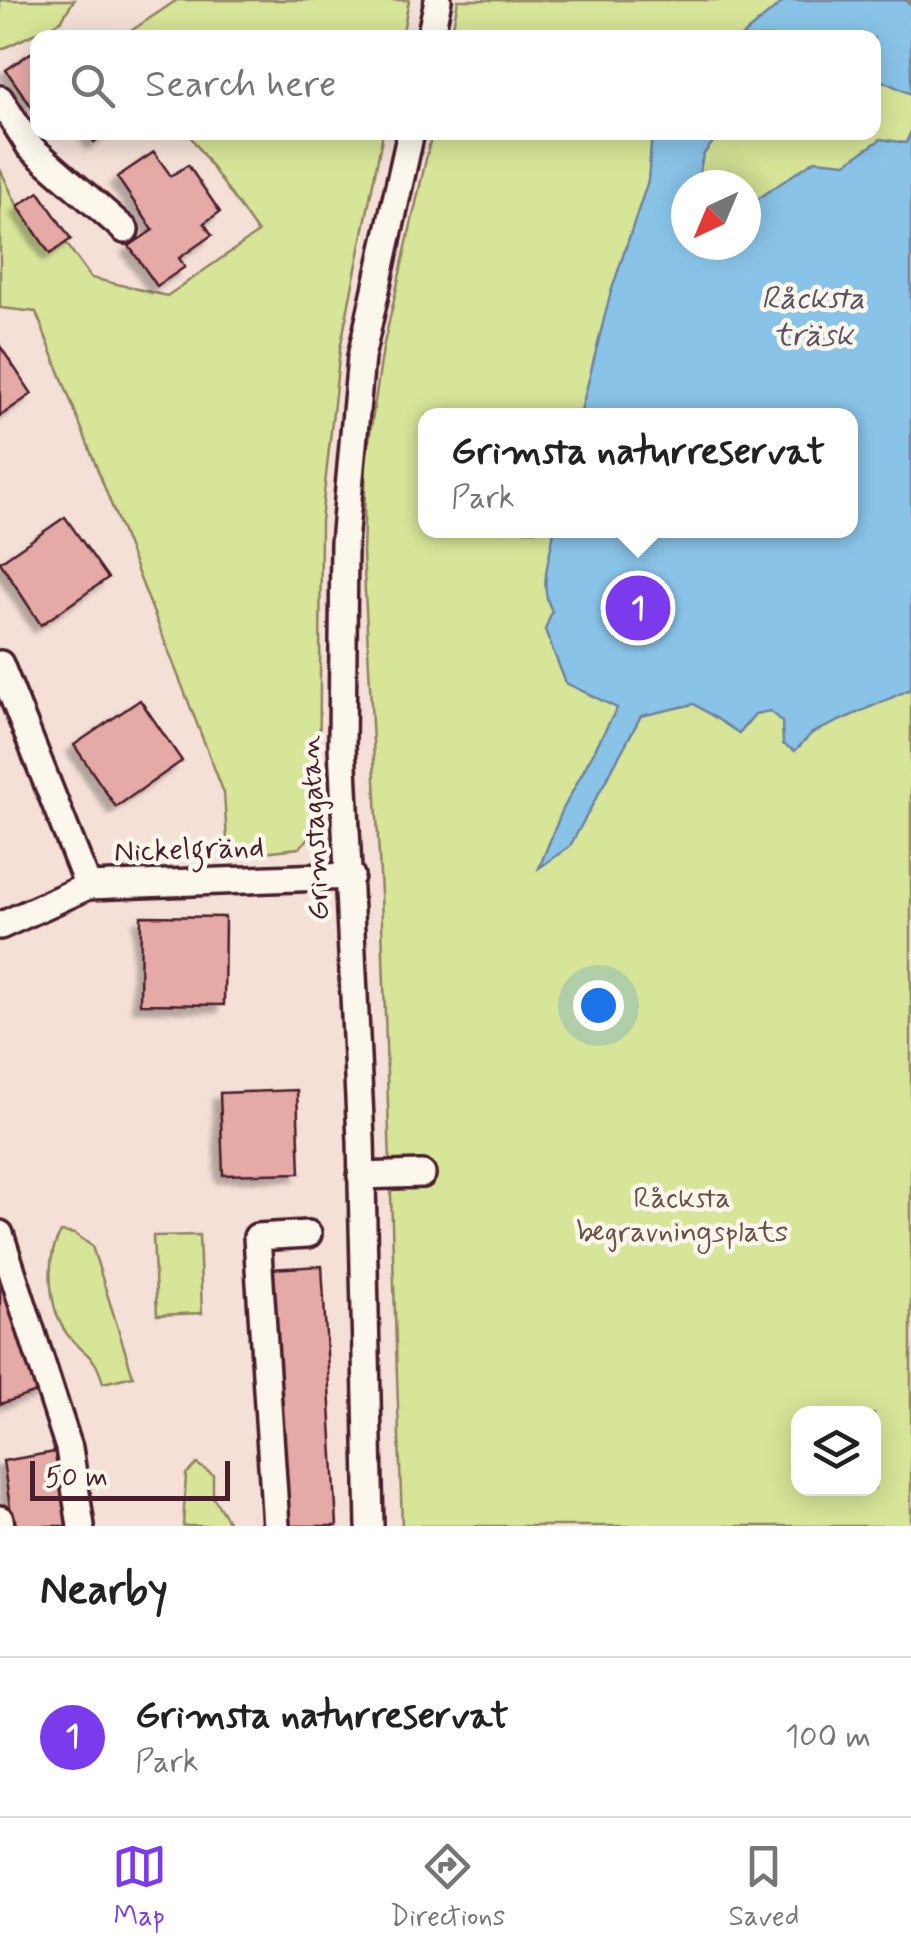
<!DOCTYPE html>
<meta charset="utf-8">
<style>
:root{--surface:#fff;--page:#f2f2f2;--text:#222;--muted:#767676;--line:#e0e0e0;--accent:#7c3aed}
body{margin:0;font-family:Mynerve,sans-serif;background:var(--page);color:var(--text)}
.controls{position:absolute;right:30px;bottom:30px;display:grid;overflow:hidden;border-radius:20px;box-shadow:0 5px 25px #0003}
.controls button{width:90px;height:90px;display:grid;place-items:center;padding:0;border:0;border-bottom:2px solid var(--line);background:var(--surface);color:var(--text);font:50px sans-serif}
.compass{position:absolute;left:671px;top:170px;width:90px;height:90px;border-radius:50%;background:var(--surface);box-shadow:0 5px 25px #0003;rotate:224deg}
.scale{position:absolute;left:30px;bottom:25px;width:200px;box-sizing:border-box;padding-left:10px;border:5px solid #4a1f2b;border-top:0;font-size:28px;line-height:35px;white-space:nowrap;color:#4a1f2b;-webkit-text-stroke:8px #fbf7ec;paint-order:stroke}
.you{position:absolute;left:598px;top:1005px;width:35px;height:35px;margin:-25px;border:8px solid #fff;border-radius:50%;background:#1a73e8;box-shadow:0 0 0 15px #1a73e833}
.badge{display:grid;place-items:center;width:65px;height:65px;border-radius:50%;background:var(--accent);color:#fff;font-size:32px;font-weight:700}
.pin{position:absolute;translate:-50% -50%;border:5px solid #fff;box-shadow:0 2px 10px #0006}
.popup{position:absolute;left:418px;top:408px;width:440px;height:130px;box-sizing:border-box;display:grid;place-content:center;border-radius:20px;background:var(--surface);filter:drop-shadow(0 2px 8px #0005);font-size:32px;white-space:nowrap;color:var(--muted)}
.popup b{font-size:38px;color:var(--text)}
.popup::after{content:'';position:absolute;left:50%;top:100%;margin-left:-20px;border:20px solid transparent;border-top-color:var(--surface)}
.list{margin:0;padding:0;list-style:none}
h2{display:flex;justify-content:space-between;align-items:center;height:130px;margin:0;padding:0 40px;font-size:42px}
h2 small{font-size:32px;font-weight:400;color:var(--muted)}
.list li{display:grid;grid-template-columns:65px 1fr auto;gap:30px;align-items:center;box-sizing:border-box;height:160px;padding:0 40px;border-top:2px solid var(--line)}
.list b{display:block;font-size:38px;white-space:nowrap}
.list p{margin:0;font-size:32px;white-space:nowrap;color:var(--muted)}
.list em{font-size:32px;font-style:normal;color:var(--muted)}
.icon{flex:none;width:55px;height:55px;fill:none;stroke:currentColor;stroke-width:2;stroke-linecap:round;stroke-linejoin:round}
.map{position:relative;flex:none;width:911px;height:1526px;overflow:hidden}
.search{position:absolute;background:var(--surface);box-shadow:0 5px 25px #0003;left:30px;right:30px;top:30px;height:110px;display:flex;align-items:center;gap:25px;box-sizing:border-box;padding:0 35px;border-radius:20px;color:var(--muted);font-size:38px}
.sheet{height:290px;background:var(--surface)}
nav{display:flex;justify-content:space-around;align-items:center;box-sizing:border-box;height:140px;border-top:2px solid var(--line);background:var(--surface);font-size:28px;color:var(--muted)}
nav a{display:grid;justify-items:center;gap:5px}
nav .on{color:var(--accent)}
.map>svg:first-child{display:block}
.green{fill:#d6e598;stroke:#908262;stroke-width:2.5;fill-rule:evenodd}
.water{fill:#89c4e8;stroke:#70829c;stroke-width:2.5}
.building{fill:#e5aaa6;stroke:#4a1f2b;stroke-width:2.5;filter:url(#shadow)}
.lines{fill:none;stroke-linecap:round;stroke-linejoin:round}
.minor-casing{stroke:#4a1f2b;stroke-width:32}
.minor{stroke:#fbf7ec;stroke-width:25}
.labels{text-anchor:middle;dominant-baseline:central;stroke-width:9;stroke-linejoin:round;paint-order:stroke}
.street-label{font-size:30px;fill:#4a1f2b;stroke:#fbf7ec}
.park-label{font-size:30px;fill:#6d5046;stroke:#fbf7ec}
.water-label{font-size:32px;font-style:italic;fill:#5d5164;stroke:#fbf7ec}
</style>
<div class="map">
<svg width="911" height="1526" viewBox="0 0 911 1526">
<defs>
<filter id="shadow"><feDropShadow dx="-7" dy="7" stdDeviation="2.5" flood-color="#0004"/></filter>
</defs>
<rect width="100%" height="100%" fill="#f4e0d7"/>
<filter id="ink" filterUnits="userSpaceOnUse"><feTurbulence type="fractalNoise" baseFrequency=".01" numOctaves="2"/><feDisplacementMap in="SourceGraphic" scale="20" xChannelSelector="R" yChannelSelector="G"/><feConvolveMatrix kernelMatrix="1 2 1 2 8 2 1 2 1" color-interpolation-filters="sRGB"/></filter>
<g filter="url(#ink)">
<path class="green" d="M0,0H74L61,21L0,50Z
M177,0H409L402,37H122Z
M458,0H911V1526H402L381,894L363,553L366,461L383,348L432,133L874,132V38L451,37ZM686,185H746V245H686ZM426,416H850V530H426ZM798,1414H874V1488H798Z
M188,133H383L340,349L321,521L319,828L299,848L228,856L224,793L36,312L0,308V169L18,207L50,253L66,243L91,278L167,296L258,233Z
M61,1232L75,1234L92,1246L133,1376L103,1383C95,1355 89,1358 71,1339C48,1313 44,1259 61,1232Z
M199,1235L202,1313L157,1315L153,1236Z
M197,1464L213,1475V1497L231,1526H183L186,1474Z"/>
<path class="water" d="M785,0H905L911,5V94L874,77V38L741,37Z
M911,131V689L812,733L795,751L783,744L782,722L770,711L755,714L739,733L694,704L641,716L570,846L539,868L562,811L617,708L566,683L545,630L552,611C538,586 550,558 554,531L850,530V416L580,415L610,295L648,181L652,133H720L703,155L697,185H686V245H746V207L815,160L846,163L881,139L906,143Z"/>
<path class="building" d="M35,50L38,54L35,112L6,70Z
M87,132H109L94,142Z
M154,152L171,176L188,165L220,212L204,223L212,235L179,258L185,267L157,286L129,246L153,230L117,177Z
M39,192L71,239L50,254L18,206Z
M0,346L32,394L0,416Z
M65,517L108,578L41,625L0,562Z
M140,700L182,761L116,807L74,745Z
M141,916L225,917L224,1005L140,1004Z
M297,1090L300,1173L223,1175L220,1093Z
M0,1256L43,1390L0,1404Z
M322,1266L337,1526H285L270,1269Z
M55,1452L67,1526H13L3,1461Z"/>
<g class="lines">
<g class="minor-casing">
<path id="minor" d="M430,38L438,0
M0,99L30,147L125,230
M0,664L88,886
M0,926L88,886L351,876
M361,1176L422,1174
M0,1234L69,1448L81,1526
M0,1519L1,1526
M276,1526L257,1237L308,1234
M370,1526L361,1140L342,746L344,543L361,357L411,132"/>
</g>
<use href="#minor" class="minor"/>
</g>
</g>
<g class="labels">
<g class="street-label">
<text transform="translate(315 828) rotate(-93)">Grimstagatan</text>
<text transform="translate(189 850) rotate(-2)">Nickelgränd</text>
</g>
<g class="park-label">
<text x="682" y="1198">Råcksta<tspan x="682" dy="34">begravningsplats</tspan></text>
</g>
<g class="water-label">
<text x="813" y="299">Råcksta<tspan x="813" dy="37">träsk</tspan></text>
</g>
</g>
</svg>
<div class="controls">
<button><svg class="icon" aria-label="layers" viewBox="0 0 24 24"><path d="M12 4l9 5-9 5-9-5zM3 14l9 5 9-5"/></svg></button>
</div>
<svg class="compass" viewBox="-18 -18 36 36"><path d="M0-13l5 13h-10z" fill="#e53935"/><path d="M0 13l5-13h-10z" fill="#767676"/></svg>
<div class="scale">50 m</div>
<div class="you"></div>
<div class="pin badge" style="left:638px;top:608px">1</div>
<div class="popup"><b>Grimsta naturreservat</b>Park</div>
<div class="search"><svg class="icon" aria-label="search" viewBox="0 0 24 24"><circle cx="10" cy="10" r="6"/><path d="M15 15l6 6"/></svg>Search here</div>
</div>
<section class="sheet">
<h2>Nearby<small></small></h2>
<ul class="list">
<li><span class="badge">1</span><div><b>Grimsta naturreservat</b><p>Park</p></div><em>100 m</em></li>
</ul>
</section>
<nav>
<a class="on"><svg class="icon" aria-label="map" viewBox="0 0 24 24"><path d="M3 6l6-2 6 2 6-2v14l-6 2-6-2-6 2zM9 4v14M15 6v14"/></svg>Map</a>
<a><svg class="icon" aria-label="directions" viewBox="0 0 24 24"><path d="M12 3l9 9-9 9-9-9zM9 14v-3h6M13 9l2 2-2 2"/></svg>Directions</a>
<a><svg class="icon" aria-label="saved" viewBox="0 0 24 24"><path d="M7 4h10v16l-5-4-5 4z"/></svg>Saved</a>
</nav>
